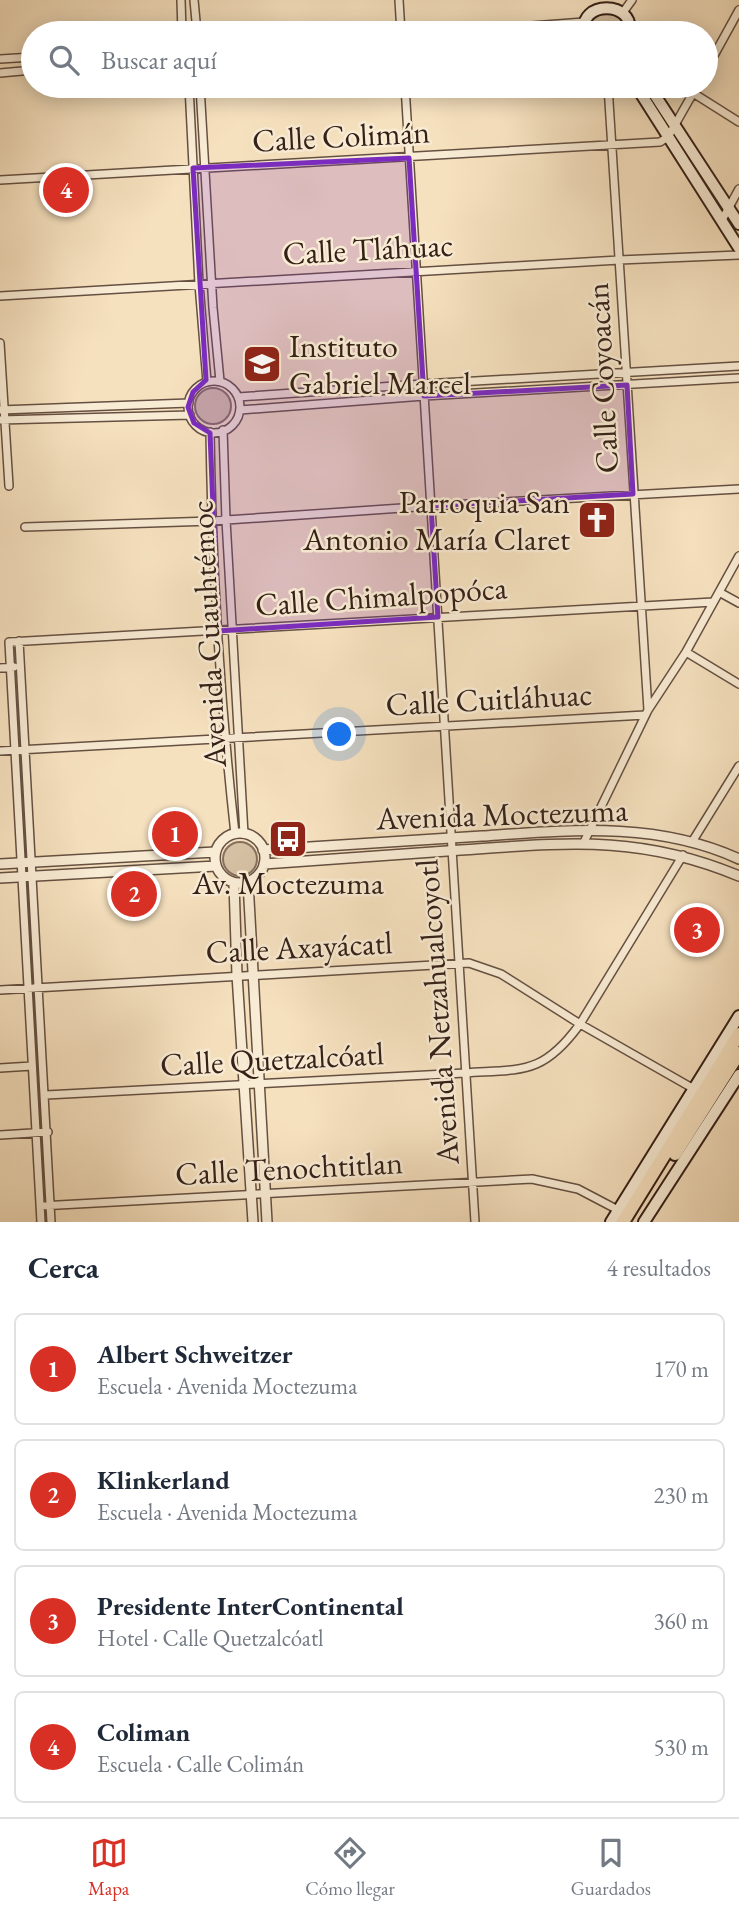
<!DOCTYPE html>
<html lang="es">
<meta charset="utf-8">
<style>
:root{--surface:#fff;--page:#f2f2f3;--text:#1f2937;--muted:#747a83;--line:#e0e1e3;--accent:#d93025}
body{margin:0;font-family:"EB Garamond",serif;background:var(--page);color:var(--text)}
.you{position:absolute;left:340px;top:735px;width:24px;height:24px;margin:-18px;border:5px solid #fff;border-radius:50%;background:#1a73e8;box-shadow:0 0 0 10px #1a73e833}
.badge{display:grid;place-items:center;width:46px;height:46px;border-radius:50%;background:var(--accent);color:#fff;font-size:23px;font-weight:700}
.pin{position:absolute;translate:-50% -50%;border:4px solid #fff;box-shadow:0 2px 7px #0006}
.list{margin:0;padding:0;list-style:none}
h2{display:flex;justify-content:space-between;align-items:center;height:91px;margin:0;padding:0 28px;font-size:30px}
h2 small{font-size:23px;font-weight:400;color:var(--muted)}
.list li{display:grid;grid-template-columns:46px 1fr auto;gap:21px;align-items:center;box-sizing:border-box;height:112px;margin:0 14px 14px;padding:0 14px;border:2px solid var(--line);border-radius:10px}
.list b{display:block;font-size:26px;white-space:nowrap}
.list p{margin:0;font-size:23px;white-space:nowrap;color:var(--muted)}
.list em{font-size:23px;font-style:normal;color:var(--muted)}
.icon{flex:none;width:38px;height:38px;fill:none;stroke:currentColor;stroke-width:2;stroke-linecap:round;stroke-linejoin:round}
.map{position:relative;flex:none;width:739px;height:1222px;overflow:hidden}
.search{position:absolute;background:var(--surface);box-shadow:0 4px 18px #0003;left:21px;right:21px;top:21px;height:77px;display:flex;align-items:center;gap:18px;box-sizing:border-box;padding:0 24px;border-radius:38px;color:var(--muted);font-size:26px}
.sheet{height:595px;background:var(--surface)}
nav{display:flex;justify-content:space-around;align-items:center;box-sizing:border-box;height:98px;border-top:2px solid var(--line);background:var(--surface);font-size:19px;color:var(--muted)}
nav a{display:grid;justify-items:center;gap:4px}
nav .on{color:var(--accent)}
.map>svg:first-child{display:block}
.green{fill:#d5c0a3;stroke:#85705e;stroke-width:2}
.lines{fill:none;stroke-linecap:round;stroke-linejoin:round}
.minor-casing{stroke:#655042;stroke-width:10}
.tertiary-casing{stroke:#655042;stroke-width:12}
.secondary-casing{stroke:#352018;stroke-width:14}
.primary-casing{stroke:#352018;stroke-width:16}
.minor{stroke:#f9ecd5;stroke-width:7}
.tertiary{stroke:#f9ecd5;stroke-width:9}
.secondary{stroke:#f9ecd5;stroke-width:10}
.primary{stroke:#f6e1bf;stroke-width:12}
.marked{fill:#7b2cbf;fill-opacity:0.2;stroke:#7b2cbf;stroke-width:5;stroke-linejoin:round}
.labels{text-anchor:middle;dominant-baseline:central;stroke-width:5;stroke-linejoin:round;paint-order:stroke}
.street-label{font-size:32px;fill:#352018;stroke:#f9ecd5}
.poi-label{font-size:32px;fill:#352018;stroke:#f9ecd5;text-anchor:start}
</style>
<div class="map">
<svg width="739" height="1222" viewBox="0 0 739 1222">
<rect width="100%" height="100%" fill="#f6e1bf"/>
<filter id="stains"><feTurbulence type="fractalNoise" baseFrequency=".00286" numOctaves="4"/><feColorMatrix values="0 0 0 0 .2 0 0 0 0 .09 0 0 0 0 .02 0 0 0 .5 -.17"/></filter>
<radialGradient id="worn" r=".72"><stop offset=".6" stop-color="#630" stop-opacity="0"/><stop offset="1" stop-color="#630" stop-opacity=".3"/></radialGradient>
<path class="green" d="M612,9L624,21L622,33H592L590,27L593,17Z
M195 406a18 18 0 1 1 36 0a18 18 0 1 1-36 0Z
M223 859a17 17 0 1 1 34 0a17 17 0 1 1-34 0Z"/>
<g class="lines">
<g class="minor-casing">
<path id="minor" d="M181,0L182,33
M194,0L197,32
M399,0L401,33
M624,11L632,0
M436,33L584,22
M0,59L33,57
M706,70L739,10
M0,73L33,70
M189,86L199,284L207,382
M200,86L213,308L220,381
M405,86L475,1222
M608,86L648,710
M682,86L739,122
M0,180L660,142L668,137L697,86
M722,220L739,189
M0,296L619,260L739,255
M0,343L9,486
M188 407a26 26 0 1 1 52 0a26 26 0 1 1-52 0Z
M238,397L423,384L739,366
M0,410L189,403
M240,410L424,396L739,378
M0,420L190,415
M223,430L226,520L244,834
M210,432C212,566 220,700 235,834
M25,527L212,521L431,506L739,489
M719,592L739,603
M19,641L51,1222
M686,652L739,684
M0,668L14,667
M0,751L645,715
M584,842L648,710L686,652L739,556
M692,842L739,766
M0,990L469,963L501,974L580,1024L694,1089
M0,1068L32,1066
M46,1095L465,1073C523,1069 543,1075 580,1024L683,855
M0,1135L48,1132
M40,1206L532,1179L578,1189L618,1210
M41,1222L9,642L713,602"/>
</g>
<g class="tertiary-casing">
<path id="tertiary" d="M215 858a25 25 0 1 1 50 0a25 25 0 1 1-50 0Z
M263,850C336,845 409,840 482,836C569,830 657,821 739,859
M0,864L215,852
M264,864C330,859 396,855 461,850C565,843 639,834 739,876
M0,878L216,866
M248,882L267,1222
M234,883L237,975L253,1222"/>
</g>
<g class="secondary-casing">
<path id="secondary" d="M585,33C577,0 636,0 629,33
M636,86L739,248
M649,86L739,224
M611,1222L739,1016
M644,1222L739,1075"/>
</g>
<g class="primary-casing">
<path id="primary" d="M675,1154L739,1053
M623,1222L739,1034"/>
</g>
<use href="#minor" class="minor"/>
<use href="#tertiary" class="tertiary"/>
<use href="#secondary" class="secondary"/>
<use href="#primary" class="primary"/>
</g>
<path class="marked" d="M409,158L424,396L627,385L633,494L431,506L438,617L218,631L210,433L194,423L188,407L193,392L206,380L193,168Z"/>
<defs>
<g id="school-square" transform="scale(2.0125)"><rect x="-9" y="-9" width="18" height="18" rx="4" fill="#8f2418" stroke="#f9ecd5"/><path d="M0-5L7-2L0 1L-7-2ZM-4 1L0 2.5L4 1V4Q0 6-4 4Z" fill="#fff"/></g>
<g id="church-square" transform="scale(2.0125)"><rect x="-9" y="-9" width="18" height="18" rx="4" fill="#8f2418" stroke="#f9ecd5"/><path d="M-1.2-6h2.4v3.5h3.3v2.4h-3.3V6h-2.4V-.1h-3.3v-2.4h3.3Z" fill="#fff"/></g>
<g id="bus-square" transform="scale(2.0125)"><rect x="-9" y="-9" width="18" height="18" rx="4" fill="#8f2418" stroke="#f9ecd5"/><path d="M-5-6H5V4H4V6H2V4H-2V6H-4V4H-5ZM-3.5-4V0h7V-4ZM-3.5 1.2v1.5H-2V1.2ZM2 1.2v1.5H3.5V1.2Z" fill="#fff"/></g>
</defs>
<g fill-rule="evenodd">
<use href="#school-square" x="262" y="364"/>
<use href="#church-square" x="597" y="520"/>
<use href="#bus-square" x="288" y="839"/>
</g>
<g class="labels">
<g class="street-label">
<text transform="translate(341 136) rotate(-3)">Calle Colimán</text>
<text transform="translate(368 249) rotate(-3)">Calle Tláhuac</text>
<text transform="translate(602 378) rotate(-93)">Calle Coyoacán</text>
<text transform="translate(381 596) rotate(-4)">Calle Chimalpopóca</text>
<text transform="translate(208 634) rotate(-93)">Avenida Cuauhtémoc</text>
<text transform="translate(489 699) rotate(-3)">Calle Cuitláhuac</text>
<text transform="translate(502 814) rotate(-2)">Avenida Moctezuma</text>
<text transform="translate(299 947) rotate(-3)">Calle Axayácatl</text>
<text transform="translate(437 1012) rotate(-94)">Avenida Netzahualcoyotl</text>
<text transform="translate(272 1059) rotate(-3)">Calle Quetzalcóatl</text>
<text transform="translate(289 1168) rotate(-3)">Calle Tenochtitlan</text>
</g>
<g class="poi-label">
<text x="289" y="346">Instituto<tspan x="289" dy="37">Gabriel Marcel</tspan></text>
<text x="570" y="502" text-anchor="end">Parroquia San<tspan x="570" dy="37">Antonio María Claret</tspan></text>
<text x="288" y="883" text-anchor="middle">Av. Moctezuma</text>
</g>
</g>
<rect width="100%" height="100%" filter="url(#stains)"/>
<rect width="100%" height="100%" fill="url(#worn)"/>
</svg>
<div class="you"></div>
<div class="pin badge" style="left:175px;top:834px">1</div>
<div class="pin badge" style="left:134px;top:894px">2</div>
<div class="pin badge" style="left:697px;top:930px">3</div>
<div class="pin badge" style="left:66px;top:190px">4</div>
<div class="search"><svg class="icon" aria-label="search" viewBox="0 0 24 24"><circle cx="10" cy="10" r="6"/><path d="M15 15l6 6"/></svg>Buscar aquí</div>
</div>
<section class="sheet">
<h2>Cerca<small>4 resultados</small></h2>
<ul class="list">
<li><span class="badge">1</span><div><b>Albert Schweitzer</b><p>Escuela · Avenida Moctezuma</p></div><em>170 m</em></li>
<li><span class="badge">2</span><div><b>Klinkerland</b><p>Escuela · Avenida Moctezuma</p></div><em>230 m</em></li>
<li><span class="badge">3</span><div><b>Presidente InterContinental</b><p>Hotel · Calle Quetzalcóatl</p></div><em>360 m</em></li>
<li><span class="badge">4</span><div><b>Coliman</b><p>Escuela · Calle Colimán</p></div><em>530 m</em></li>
</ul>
</section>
<nav>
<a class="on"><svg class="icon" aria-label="map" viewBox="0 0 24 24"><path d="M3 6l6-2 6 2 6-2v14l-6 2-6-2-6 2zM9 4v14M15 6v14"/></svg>Mapa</a>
<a><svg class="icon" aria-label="directions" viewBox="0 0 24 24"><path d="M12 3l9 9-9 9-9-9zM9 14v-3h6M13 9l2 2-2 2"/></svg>Cómo llegar</a>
<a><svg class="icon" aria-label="saved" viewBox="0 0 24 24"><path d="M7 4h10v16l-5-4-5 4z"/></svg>Guardados</a>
</nav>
